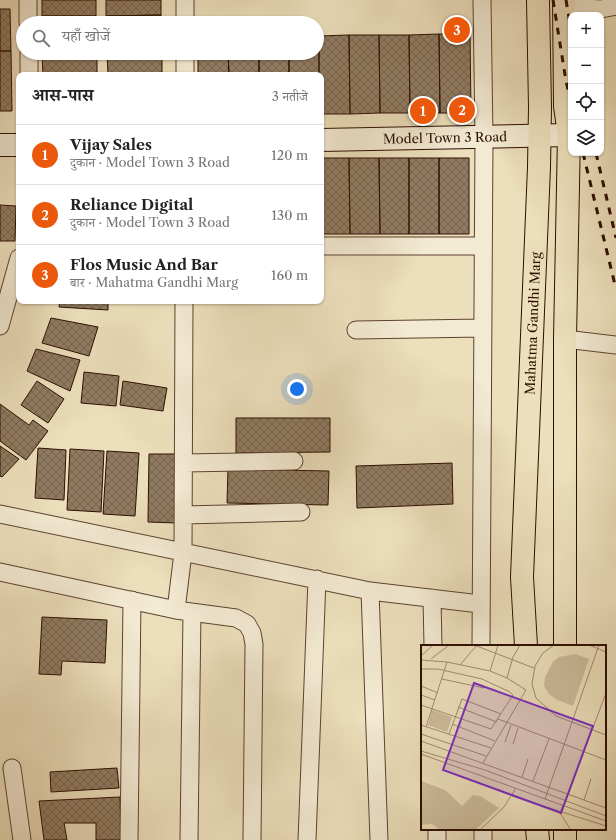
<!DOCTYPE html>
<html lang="hi">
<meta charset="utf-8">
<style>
:root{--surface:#fff;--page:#f2f2f2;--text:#222;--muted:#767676;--line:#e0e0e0;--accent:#ea580c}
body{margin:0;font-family:"Libre Caslon Text","Noto Serif Devanagari",serif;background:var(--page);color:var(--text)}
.controls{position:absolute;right:12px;top:12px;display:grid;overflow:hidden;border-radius:8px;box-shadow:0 1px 3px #0004}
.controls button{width:36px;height:36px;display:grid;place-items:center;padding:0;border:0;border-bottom:1px solid var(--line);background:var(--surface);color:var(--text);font:20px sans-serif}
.you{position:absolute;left:297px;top:389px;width:14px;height:14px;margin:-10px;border:3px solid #fff;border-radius:50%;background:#1a73e8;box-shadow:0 0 0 6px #1a73e833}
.badge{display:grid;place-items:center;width:26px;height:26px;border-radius:50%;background:var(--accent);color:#fff;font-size:13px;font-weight:700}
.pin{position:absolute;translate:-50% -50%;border:2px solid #fff;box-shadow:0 1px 4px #0006}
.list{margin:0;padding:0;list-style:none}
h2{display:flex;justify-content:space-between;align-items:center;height:52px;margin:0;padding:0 16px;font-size:17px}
h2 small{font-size:13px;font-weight:400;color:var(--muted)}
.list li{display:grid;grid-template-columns:26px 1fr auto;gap:12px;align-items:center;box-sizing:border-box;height:60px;padding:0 16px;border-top:1px solid var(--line)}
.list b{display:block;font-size:15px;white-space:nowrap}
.list p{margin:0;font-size:13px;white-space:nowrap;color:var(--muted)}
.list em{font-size:13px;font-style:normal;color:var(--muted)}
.icon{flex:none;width:22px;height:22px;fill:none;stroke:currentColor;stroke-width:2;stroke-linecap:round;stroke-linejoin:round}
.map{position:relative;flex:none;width:616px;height:840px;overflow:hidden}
.search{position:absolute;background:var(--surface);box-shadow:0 1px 3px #0004;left:16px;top:16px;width:308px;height:44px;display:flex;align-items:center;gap:10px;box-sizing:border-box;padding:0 14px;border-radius:22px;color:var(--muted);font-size:15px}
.panel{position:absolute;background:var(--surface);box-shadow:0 1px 3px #0004;left:16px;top:72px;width:308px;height:232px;border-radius:8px}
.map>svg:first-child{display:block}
.building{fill:url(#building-cross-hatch);stroke:#2d0e01}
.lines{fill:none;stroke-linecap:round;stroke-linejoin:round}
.street-casing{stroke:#5d4230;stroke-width:19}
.secondary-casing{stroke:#2d0e01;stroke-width:24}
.primary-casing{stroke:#2d0e01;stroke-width:24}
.street{stroke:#f3ead3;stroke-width:17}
.secondary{stroke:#f3ead3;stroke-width:22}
.primary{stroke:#ecdfbb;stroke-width:22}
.rail{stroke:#2d0e01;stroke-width:3;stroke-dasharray:7 7;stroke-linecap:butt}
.labels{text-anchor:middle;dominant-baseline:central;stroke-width:4;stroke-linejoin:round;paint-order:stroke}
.street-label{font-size:13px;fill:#2d0e01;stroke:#f3ead3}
.inset-road{fill:none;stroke:#a08b71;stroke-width:1}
.view{fill:#7b2cbf;fill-opacity:0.15;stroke:#7b2cbf;stroke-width:2}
.inset-edge{fill:none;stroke:#2d0e01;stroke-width:2}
</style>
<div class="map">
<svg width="616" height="840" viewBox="0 0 616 840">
<defs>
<pattern id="building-cross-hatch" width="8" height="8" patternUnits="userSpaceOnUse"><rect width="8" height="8" fill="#907b62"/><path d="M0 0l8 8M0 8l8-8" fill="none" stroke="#76634e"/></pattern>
</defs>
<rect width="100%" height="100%" fill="#ecdfbb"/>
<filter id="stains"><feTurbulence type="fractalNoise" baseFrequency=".005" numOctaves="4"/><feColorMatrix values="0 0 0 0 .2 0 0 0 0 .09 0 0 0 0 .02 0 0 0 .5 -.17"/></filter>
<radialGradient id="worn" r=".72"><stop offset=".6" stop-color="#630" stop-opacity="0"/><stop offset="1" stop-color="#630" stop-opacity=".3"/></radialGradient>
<path class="building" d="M42,0H96V16H42Z
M106,0H161V15L106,16Z
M0,9H10L11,51H0Z
M161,15V23H107L106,16Z
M42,16H96V23H42Z
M439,34L440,113H410L409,35Z
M439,34H470L471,113H440Z
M349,35L350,114H321V75H319V36Z
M349,35H379L380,113L350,114Z
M379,35H409L410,113H380Z
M317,36H319V75H289V53H317Z
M0,51H11L12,111H0Z
M42,53H97V75H43Z
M107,53H162V75H108Z
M198,53H228L229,75H198Z
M228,53H259V75H229Z
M259,53H289V75H259Z
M321,158H349L350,234H321Z
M349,158H379L380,234H350Z
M379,158H409V234H380Z
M409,158H439V234H409Z
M439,158H469V234H439Z
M0,205L16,206L15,241H0Z
M60,301H108V310L59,307Z
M51,318L98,327L89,356L42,343Z
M36,349L80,360L70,391L27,371Z
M84,372L119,376L116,406L81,403Z
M37,381L64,399L48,423L21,405Z
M123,381L167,388L163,411L120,405Z
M0,404L29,425L33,420L48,431L26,460L0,441Z
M236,418H330V452L236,453Z
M0,446L19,459L2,477L0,476Z
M38,448L66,450L64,500L35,498Z
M70,449L104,451L101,512L67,510Z
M107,451L139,453L135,516L103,514Z
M149,454H179L177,523L148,522Z
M452,463L453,504L357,508L356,466Z
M228,469L329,471L328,505L227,503Z
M42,617L107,620L105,663L62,661L61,675L39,674Z
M117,768L119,788L51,792L50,772Z
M120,797L121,840H96V823H64L67,840H44L39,801Z"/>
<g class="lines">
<g class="street-casing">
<path id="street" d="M28,0V23
M185,0V23
M564,7L601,9L616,6
M29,53V75
M185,53V75
M321,246H483
M0,326L19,258
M356,330L482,328
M565,339L616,345
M184,463L294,461
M0,514L370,591L480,604
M184,515L301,512
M0,572L176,610L236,618L247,624L252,633L254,644L252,840
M370,591L379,840
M432,598L433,646
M176,610L183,553L184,301
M481,646L484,137L482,0
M12,768L22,840
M437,829V840
M483,829V840
M129,840L132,600
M189,840L192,612
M307,840L317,579"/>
</g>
<g class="secondary-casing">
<g id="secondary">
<path id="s1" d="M321,140L569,135"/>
<path d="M0,145H19"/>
</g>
</g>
<g class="primary-casing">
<g id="primary">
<path d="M564,0L565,106L569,135L565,339V646"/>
<path id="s2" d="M526,646L522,577L539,167L540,107L538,0"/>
<path d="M537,829L538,840"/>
<path d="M565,829V840"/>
</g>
</g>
<use href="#street" class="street"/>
<use href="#secondary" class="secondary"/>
<use href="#primary" class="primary"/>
<path class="rail" d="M553,0L566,81L571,102
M566,0L571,30
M583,153L616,289
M596,153L616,238"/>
</g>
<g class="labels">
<g class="street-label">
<text stroke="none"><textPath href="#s1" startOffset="124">Model Town 3 Road</textPath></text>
<text stroke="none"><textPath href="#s2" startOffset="323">Mahatma Gandhi Marg</textPath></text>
</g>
</g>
<g transform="translate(421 645)">
<rect width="185" height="185" fill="#ecdfbb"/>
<path d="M154,9L168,14L152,61L136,55L128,49L123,41L124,32L132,17L138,12ZM11,65L31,72L26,87L7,80ZM0,136L24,145L41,161L52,150L59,151L78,163L54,185H19L11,179L0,180Z" fill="#ccbb9b"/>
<path class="inset-road" d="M53,0L113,23M133,0L122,8L114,21L111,39L115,53L135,71L185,90M168,0L185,7M0,11L12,0M10,14L28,0M0,15L26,17L69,26L86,33L105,45L62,118M39,20L55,1M0,24H17L61,34L89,47L92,50L70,84L0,60M69,26L77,0M86,33L92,12L99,0M21,34L63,43M0,41L17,48M0,50L14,55M37,62L76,77M77,74L185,115M31,79L74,96M0,80L70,103M5,82L26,17M171,85L185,48M0,89L65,111M28,89L41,54L80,69M0,96L185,163M84,97L90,80M92,99L97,83M0,106L64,125L185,171M0,109L185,176M101,132L107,114M112,136L128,94M91,151L185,181M124,154L178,0M163,155L170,134M142,160L139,168L150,185M59,185L83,162L95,143"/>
<path class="view" d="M53,38L172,81L140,168L22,125Z"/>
<rect width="185" height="185" class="inset-edge"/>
</g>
<rect width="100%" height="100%" filter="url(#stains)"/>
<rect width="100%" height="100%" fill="url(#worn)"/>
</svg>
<div class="controls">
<button>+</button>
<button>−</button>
<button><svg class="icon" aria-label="locate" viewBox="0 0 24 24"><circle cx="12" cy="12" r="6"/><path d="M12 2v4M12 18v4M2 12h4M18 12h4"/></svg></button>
<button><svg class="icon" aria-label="layers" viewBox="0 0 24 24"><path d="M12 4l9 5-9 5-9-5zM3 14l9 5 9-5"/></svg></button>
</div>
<div class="you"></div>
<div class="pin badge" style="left:423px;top:111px">1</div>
<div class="pin badge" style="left:462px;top:110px">2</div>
<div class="pin badge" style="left:457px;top:30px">3</div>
<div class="search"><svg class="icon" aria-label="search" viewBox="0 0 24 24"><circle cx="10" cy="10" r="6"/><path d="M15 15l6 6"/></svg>यहाँ खोजें</div>
<section class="panel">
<h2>आस-पास<small>3 नतीजे</small></h2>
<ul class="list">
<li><span class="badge">1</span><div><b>Vijay Sales</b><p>दुकान · Model Town 3 Road</p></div><em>120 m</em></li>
<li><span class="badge">2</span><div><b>Reliance Digital</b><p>दुकान · Model Town 3 Road</p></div><em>130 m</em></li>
<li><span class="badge">3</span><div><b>Flos Music And Bar</b><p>बार · Mahatma Gandhi Marg</p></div><em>160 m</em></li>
</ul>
</section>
</div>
